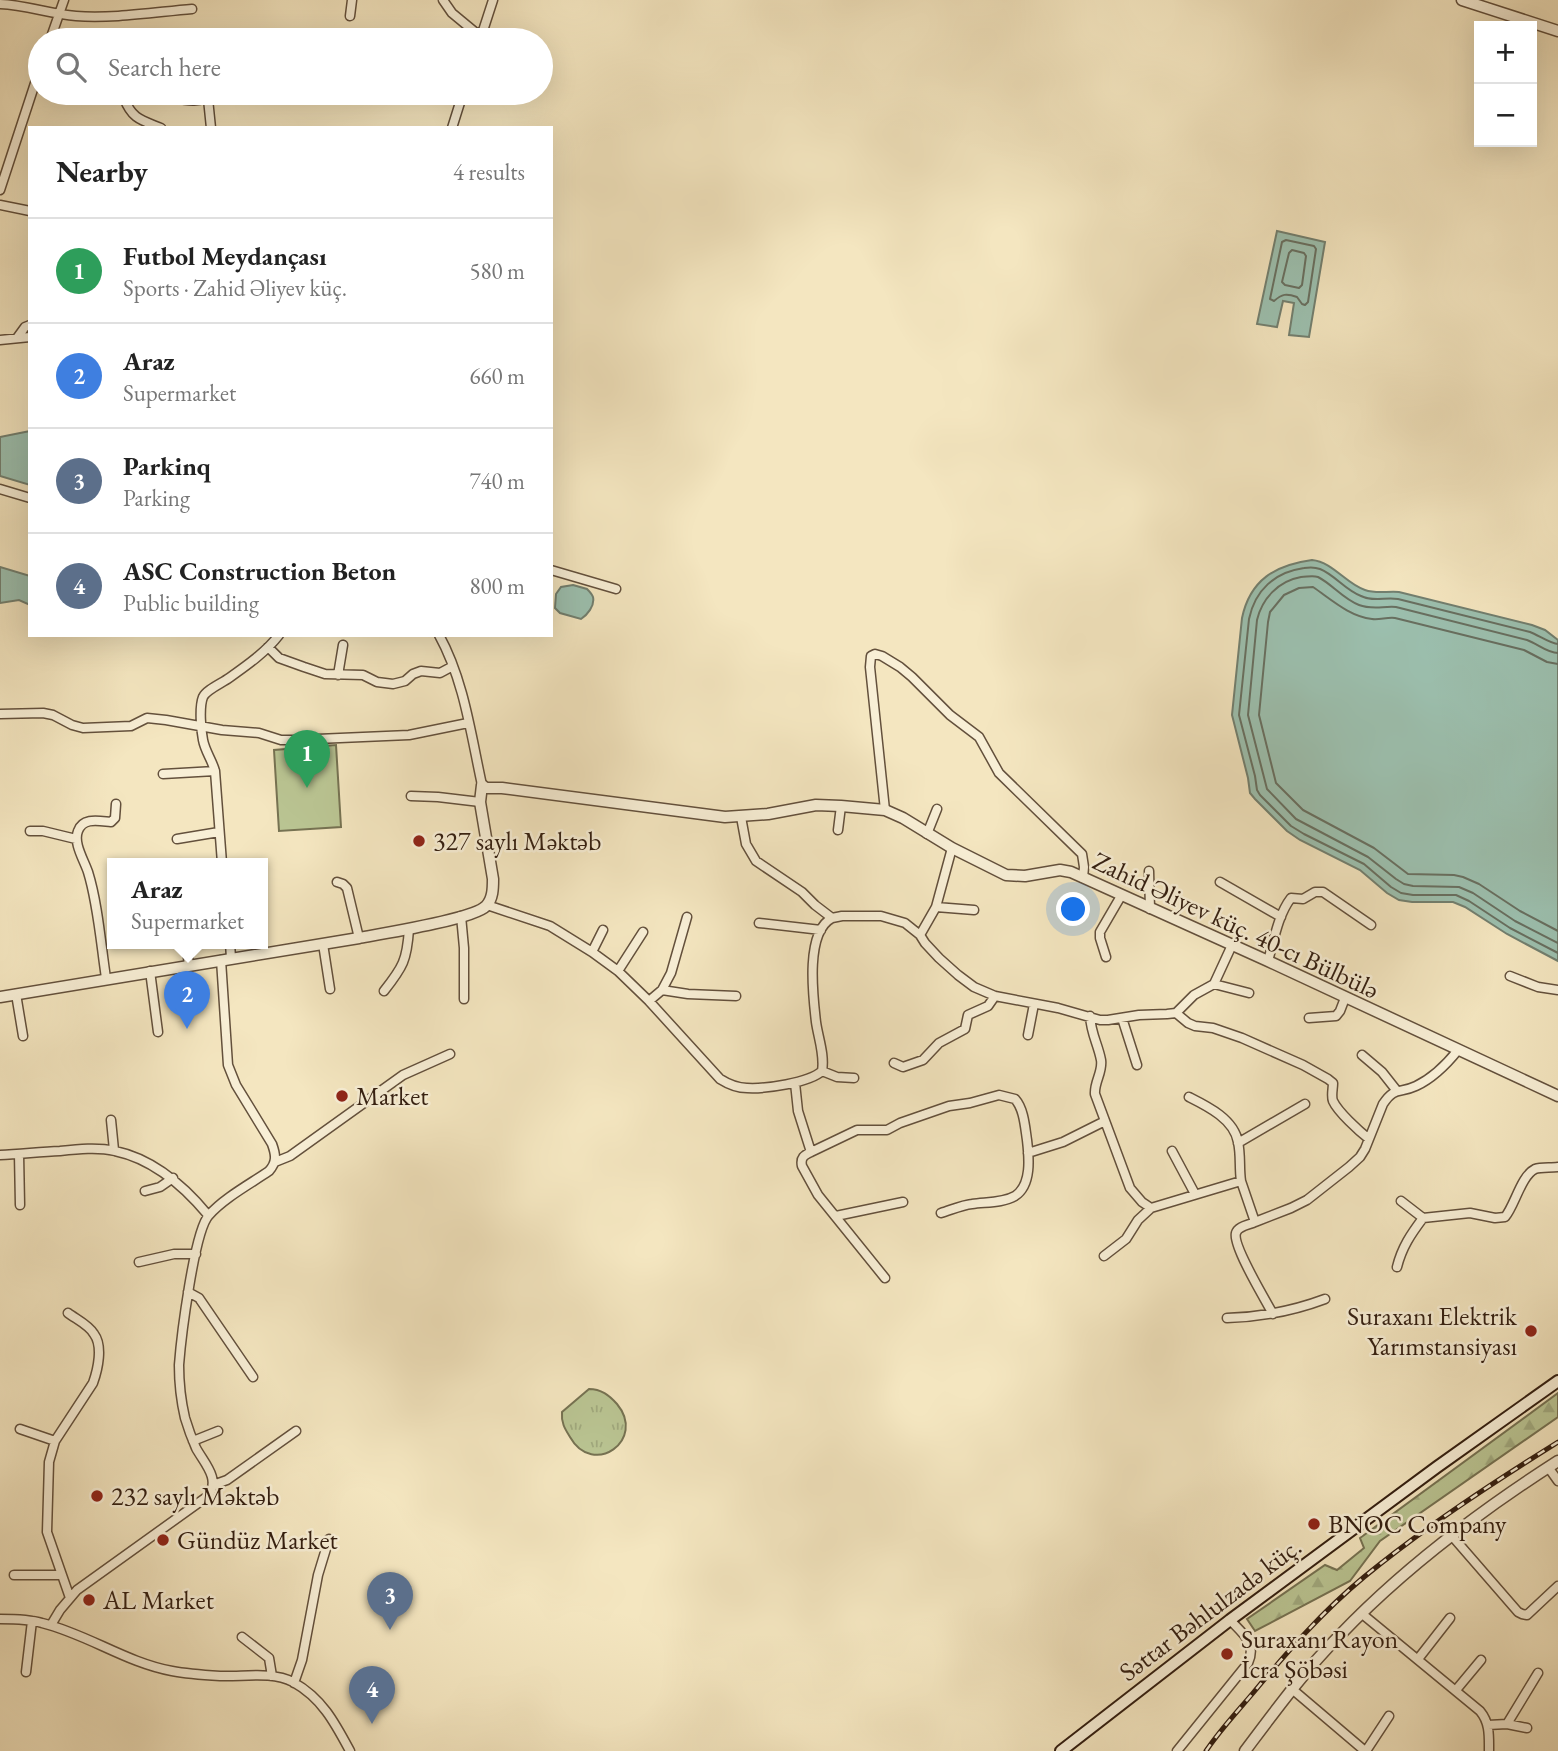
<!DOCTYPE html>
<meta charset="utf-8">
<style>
:root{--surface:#fff;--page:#f2f2f2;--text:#222;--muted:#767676;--line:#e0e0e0;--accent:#8f2418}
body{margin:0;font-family:"EB Garamond",serif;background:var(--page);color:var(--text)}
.controls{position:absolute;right:21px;top:21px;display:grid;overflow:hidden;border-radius:0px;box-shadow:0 7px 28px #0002}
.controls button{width:63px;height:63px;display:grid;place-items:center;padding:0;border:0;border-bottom:2px solid var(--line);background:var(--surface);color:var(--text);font:35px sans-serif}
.you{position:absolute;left:1074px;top:910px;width:24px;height:24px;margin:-18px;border:5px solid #fff;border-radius:50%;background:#1a73e8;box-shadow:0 0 0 10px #1a73e833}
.badge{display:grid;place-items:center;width:46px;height:46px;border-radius:50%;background:var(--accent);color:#fff;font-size:23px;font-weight:700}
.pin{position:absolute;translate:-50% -58px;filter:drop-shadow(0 2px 4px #0008)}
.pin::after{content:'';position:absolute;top:37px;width:24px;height:21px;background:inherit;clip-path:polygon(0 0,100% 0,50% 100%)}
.popup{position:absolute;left:107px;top:858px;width:161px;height:91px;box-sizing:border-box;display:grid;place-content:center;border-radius:0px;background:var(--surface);filter:drop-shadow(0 2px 5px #0005);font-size:23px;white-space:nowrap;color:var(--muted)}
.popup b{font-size:26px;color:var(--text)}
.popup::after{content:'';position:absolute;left:50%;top:100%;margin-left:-14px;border:14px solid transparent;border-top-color:var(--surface)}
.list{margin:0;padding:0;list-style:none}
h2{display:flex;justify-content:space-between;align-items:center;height:91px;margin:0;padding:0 28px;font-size:30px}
h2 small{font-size:23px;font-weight:400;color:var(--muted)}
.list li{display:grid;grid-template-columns:46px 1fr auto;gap:21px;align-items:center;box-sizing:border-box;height:105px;padding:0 28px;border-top:2px solid var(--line)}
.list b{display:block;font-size:26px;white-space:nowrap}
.list p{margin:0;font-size:23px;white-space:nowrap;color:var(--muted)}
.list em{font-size:23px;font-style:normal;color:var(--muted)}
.icon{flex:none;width:38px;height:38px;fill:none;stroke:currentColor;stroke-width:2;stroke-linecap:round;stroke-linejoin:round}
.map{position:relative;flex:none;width:1558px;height:1751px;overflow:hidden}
.search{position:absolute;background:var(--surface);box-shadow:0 7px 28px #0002;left:28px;top:28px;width:525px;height:77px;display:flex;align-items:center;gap:18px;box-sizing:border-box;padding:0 24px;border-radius:38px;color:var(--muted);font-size:26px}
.panel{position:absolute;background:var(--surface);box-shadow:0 7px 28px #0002;left:28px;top:126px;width:525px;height:511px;border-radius:0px}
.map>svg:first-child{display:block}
.grass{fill:url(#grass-tufts);stroke:#767252;stroke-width:2}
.forest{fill:url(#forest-firs);stroke:#767252;stroke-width:2}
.green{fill:#bac593;stroke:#767252;stroke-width:2}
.water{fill:#9cc0af;stroke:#727f6f;stroke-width:2}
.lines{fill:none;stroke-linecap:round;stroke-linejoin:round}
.shore{stroke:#686f60;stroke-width:2}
.minor-casing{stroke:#63503c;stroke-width:11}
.tertiary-casing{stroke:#63503c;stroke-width:13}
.secondary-casing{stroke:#331e10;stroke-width:14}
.minor{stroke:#f8efd6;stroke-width:8}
.tertiary{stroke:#f8efd6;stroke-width:10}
.secondary{stroke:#f8efd6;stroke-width:10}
.rail-casing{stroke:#331e10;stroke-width:5}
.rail{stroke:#f8efd6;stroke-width:2.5;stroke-dasharray:8;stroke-linecap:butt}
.poi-dot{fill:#8f2418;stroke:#f8efd6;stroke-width:2.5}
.labels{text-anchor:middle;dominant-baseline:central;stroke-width:5;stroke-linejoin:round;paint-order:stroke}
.poi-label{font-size:26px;fill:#331e10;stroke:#f8efd6;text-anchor:start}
.street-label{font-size:26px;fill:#331e10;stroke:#f8efd6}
</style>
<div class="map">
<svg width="1558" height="1751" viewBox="0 0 1558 1751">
<defs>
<pattern id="grass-tufts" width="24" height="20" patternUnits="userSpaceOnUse" patternTransform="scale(1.75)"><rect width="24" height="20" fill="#bac593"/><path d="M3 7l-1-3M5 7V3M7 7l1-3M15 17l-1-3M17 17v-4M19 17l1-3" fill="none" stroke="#a0a97e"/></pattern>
<pattern id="forest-firs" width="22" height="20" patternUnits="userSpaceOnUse" patternTransform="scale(1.75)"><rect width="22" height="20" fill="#bac593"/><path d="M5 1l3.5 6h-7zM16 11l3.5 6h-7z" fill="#a0a97e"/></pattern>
</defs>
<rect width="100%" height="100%" fill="#f4e6c0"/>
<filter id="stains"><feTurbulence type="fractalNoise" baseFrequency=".00286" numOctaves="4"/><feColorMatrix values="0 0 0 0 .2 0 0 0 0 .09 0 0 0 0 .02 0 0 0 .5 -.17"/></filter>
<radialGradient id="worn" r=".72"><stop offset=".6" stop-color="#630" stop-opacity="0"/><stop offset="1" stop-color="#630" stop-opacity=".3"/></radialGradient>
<path class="grass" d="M589,1389C601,1389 609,1395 617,1404C647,1440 593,1478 570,1437C565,1429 561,1423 562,1412Z"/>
<path class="forest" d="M1558,1393V1417L1380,1541L1350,1581L1255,1631L1247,1619L1325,1565L1337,1570L1364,1548L1360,1538Z"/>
<path class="green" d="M336,745L341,827L279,831L274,750Z"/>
<path class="water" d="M1277,231L1325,242L1309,337L1289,335L1294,303L1283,301L1277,327L1257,324Z
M30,431V485L0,476V437Z
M1312,560C1333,562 1346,584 1365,590C1376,594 1387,591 1399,592L1532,625L1545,630L1558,640V961L1507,934L1465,907L1453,902H1412L1399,900L1387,893L1360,870L1300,840L1287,831L1255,799L1250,793L1248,778L1232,715L1242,618C1250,580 1275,565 1312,560Z
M0,567L30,576V605L19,600L0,603Z
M573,585L587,589C589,591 592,594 593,597C595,606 587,615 581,619L560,613L555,608L556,594L561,587Z"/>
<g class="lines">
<path class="shore" d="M1286,240L1314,246L1316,249L1308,302L1305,305L1302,304L1297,297C1286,293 1282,294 1274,301L1270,299L1282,242Z
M1292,250L1304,253L1306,256L1302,285L1299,288L1285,285L1282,282L1289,253Z
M1558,644C1551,644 1538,635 1530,632L1398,599C1385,597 1373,602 1361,596C1345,590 1335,575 1320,569C1315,567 1310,567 1304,568C1275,572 1255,590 1249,619L1239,715L1255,776L1257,790L1260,795L1291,826L1304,834L1364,864L1391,887L1401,893L1413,895H1456L1469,901L1510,928L1558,953
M1558,653C1547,653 1538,644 1527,640L1396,607C1383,606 1372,610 1359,605C1343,599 1332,584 1318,577C1312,575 1307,577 1301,577C1278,581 1262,599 1257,620L1248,715L1267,789L1296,819L1368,857L1396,879L1404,884L1413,886L1459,887L1473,893L1515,921L1558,943
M1558,664L1547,662L1524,650L1395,618C1387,617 1380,620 1372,619C1349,616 1332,600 1313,587L1299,588L1284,595L1270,612L1268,622L1259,715L1276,783L1303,810L1374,848L1408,874L1454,875L1463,877L1479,884L1520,911L1558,931"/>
<g class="minor-casing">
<path id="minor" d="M443,0L452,13L481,37
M0,4C26,5 50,14 76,16C111,19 156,12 192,9
M350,16L352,0
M50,40L64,0
M480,40L493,0
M86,93C98,95 112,100 124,98C133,96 140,92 150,94C179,96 190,108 219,93
M124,98C132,119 141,120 161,128
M208,99L211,128
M452,128L463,93
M0,190L40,68
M0,205L30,211
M17,338L25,327L30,325
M0,340L30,337
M0,489L30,498
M551,570L616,589
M439,635C464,680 471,735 482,785
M268,647L279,658L304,667L325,674L363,675L377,682L393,684L405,681L413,674L421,671L440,673L453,666
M338,675L343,645
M0,714L43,713L53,715L72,725L83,728L131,726L147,718L166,720L222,730L259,733L281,740H294L409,735L468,723
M163,774L215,771
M411,796L438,797L480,802
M885,810L870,667L871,656L875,654L882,656L900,667L912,677L950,715L979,737L999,773L1082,854L1084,867L1083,878
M741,817L746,844L756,861L802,892L815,905L832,918L842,916H881L905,923L920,935L925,943L939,958L958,975L974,987L995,996L1058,1008L1100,1020H1108L1139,1015L1167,1014L1176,1013L1194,995L1214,984L1232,945
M838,830L841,806
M30,831H43L76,839
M927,834L937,809
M177,839L219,832
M222,863L215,771C212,760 205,751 203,740C201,730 199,707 203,697C206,690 222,683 229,678C246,666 266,652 279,635
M1149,871L1150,909
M337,882L343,884L347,888L359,938
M1220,882L1281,917
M487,905L550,926L592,952L618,971L649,1001L720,1079C728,1084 737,1088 747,1088C765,1089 809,1083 822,1071C825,1055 818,1037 816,1022C813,996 805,932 832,918
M936,907L974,910
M461,916L464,948V999
M759,923L821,930
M920,935L936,907L952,848
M186,943L189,965
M230,943L231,958
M323,944L330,989
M592,952L603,930
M1106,957L1100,938V932L1121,896
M1268,961C1274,940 1278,915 1291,898L1303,899L1315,892H1323L1371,925
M150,971L158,1032
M618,971L643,932
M1510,976L1538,987L1558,990
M106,978C101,945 98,904 88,872C84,860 73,843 78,831C83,817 99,821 111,822L115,818L116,804
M1214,984L1249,993
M662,990L688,994L736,996
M384,991C403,967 407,960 409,929
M16,994L23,1036
M649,1001L662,990L671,973L687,917
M1176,1013L1188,1023L1195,1026L1213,1028L1242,1038L1303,1065L1328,1079L1333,1083C1333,1089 1331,1096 1333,1101C1338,1112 1359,1131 1369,1139
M1090,1016C1091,1034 1098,1044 1101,1060C1103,1072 1094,1082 1095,1094L1130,1188L1142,1202L1151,1208L1241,1181L1255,1222L1291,1208L1307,1200L1349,1167L1360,1157L1365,1149L1383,1104C1395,1086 1399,1094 1416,1086C1433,1078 1446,1065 1458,1050
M1122,1018L1137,1065
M1309,1018L1336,1016L1340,1011L1345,998
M1028,1035L1034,1004
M1362,1055L1382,1072L1397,1091
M894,1063L903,1067L923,1060L939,1043L965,1029L968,1015L988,1006L995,996
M822,1071L837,1077L854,1078
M795,1083L798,1111L811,1152C805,1155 800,1157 802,1166L818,1195L885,1278
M1189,1097C1207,1106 1234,1119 1238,1142C1241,1155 1239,1168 1241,1181
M111,1120L114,1150
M1238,1143L1305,1104
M1172,1151L1195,1194
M811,1152L857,1130H887L900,1123L949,1106L970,1103L999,1095L1015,1099C1024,1109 1025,1127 1027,1140C1029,1157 1032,1185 1015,1196C1003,1203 986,1202 972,1204C962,1205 951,1210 941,1213
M1028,1153L1063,1142L1105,1121
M19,1154L20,1205
M0,1155C20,1154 40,1152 60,1151C78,1149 98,1147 115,1151C153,1159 184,1186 208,1215
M275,1162L290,1156L403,1075L450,1054
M145,1191L160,1187L173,1178
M1401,1201L1423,1218
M836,1216L903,1202
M1255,1222C1249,1225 1238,1226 1236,1233C1232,1245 1266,1301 1273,1314
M1104,1256L1126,1239L1138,1220L1151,1208
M139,1262L174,1254H196
M1397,1267C1402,1247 1411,1234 1423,1218L1470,1213L1495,1218L1505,1217C1515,1205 1521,1176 1535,1169C1541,1167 1551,1168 1558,1167
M188,1292L199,1298L253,1377
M68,1313C76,1319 89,1325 94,1334C103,1346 98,1369 93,1383L55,1441L49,1462L47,1532L70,1598
M1227,1318C1261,1317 1293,1311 1325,1299
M20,1429L55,1441
M193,1441L218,1431
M1548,1467L1558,1481
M213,1485L227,1480L296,1431
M1452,1536L1518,1612L1522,1614L1527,1615L1558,1586
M14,1575H61
M1361,1613L1480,1711C1490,1723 1489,1736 1489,1751
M0,1619C14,1619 29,1619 42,1623C87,1634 127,1663 172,1671C188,1674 204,1675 220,1676C243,1677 272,1671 293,1682C322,1698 335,1723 350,1751
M51,1625L60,1610L77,1590L208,1496C221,1479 204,1463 196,1448C192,1439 188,1428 185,1418C181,1401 179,1383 179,1365C181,1339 194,1231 209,1215C224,1198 250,1184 269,1171C277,1162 276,1155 272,1144L236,1085L228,1065L221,960
M242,1637L269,1658L272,1676
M1418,1659L1450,1618
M26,1672L32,1621
M294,1683L302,1660L318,1575L329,1539
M1292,1689L1365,1751
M1456,1690L1481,1660
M1507,1724L1538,1673
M1488,1725L1507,1724L1527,1728
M1177,1751L1248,1663C1257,1643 1243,1634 1230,1620
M1366,1751L1389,1716"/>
</g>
<g class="tertiary-casing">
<path id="tertiary" d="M1462,0L1558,31
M0,997L359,938C381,934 474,919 486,906C493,899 493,888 493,879L480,802L482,785L486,788H502L725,817L768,814L816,805L841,806L885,810L903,818L952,848L1006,875L1025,876L1060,870L1071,872L1268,961L1558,1096
M1245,1751C1275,1711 1305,1670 1340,1635C1404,1568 1480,1511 1558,1461"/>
</g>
<g class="secondary-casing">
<path id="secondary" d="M1061,1751L1230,1620L1437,1467L1558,1381"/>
</g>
<use href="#minor" class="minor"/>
<use href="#tertiary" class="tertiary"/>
<use href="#secondary" class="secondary"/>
<g class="rail-casing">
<path id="rail" d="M1206,1751C1220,1730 1237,1712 1253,1693C1287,1652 1323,1611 1364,1577C1425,1527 1491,1484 1558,1442"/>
</g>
<use href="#rail" class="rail"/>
</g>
<g class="poi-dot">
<circle cx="419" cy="841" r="7"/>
<circle cx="342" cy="1096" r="7"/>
<circle cx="1531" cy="1331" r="7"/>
<circle cx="97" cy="1496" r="7"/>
<circle cx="1314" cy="1524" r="7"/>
<circle cx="163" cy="1540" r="7"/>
<circle cx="89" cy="1600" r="7"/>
<circle cx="1227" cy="1654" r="7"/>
</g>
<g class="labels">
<g class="poi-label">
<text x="433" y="841">327 saylı Məktəb</text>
<text x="356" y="1096">Market</text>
<text x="1517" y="1316" text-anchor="end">Suraxanı Elektrik<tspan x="1517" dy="30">Yarımstansiyası</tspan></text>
<text x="111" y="1496">232 saylı Məktəb</text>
<text x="1328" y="1524">BNOC Company</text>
<text x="177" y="1540">Gündüz Market</text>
<text x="103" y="1600">AL Market</text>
<text x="1241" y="1639">Suraxanı Rayon<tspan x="1241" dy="30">İcra Şöbəsi</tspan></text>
</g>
<g class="street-label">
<text transform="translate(1236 925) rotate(25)">Zahid Əliyev küç. 40-cı Bülbülə</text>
<text transform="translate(1210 1609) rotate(-37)">Səttar Bəhlulzadə küç.</text>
</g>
</g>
<rect width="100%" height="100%" filter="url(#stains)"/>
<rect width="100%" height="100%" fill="url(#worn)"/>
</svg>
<div class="controls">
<button>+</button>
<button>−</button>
</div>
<div class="you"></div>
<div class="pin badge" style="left:307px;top:788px;background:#2e9e5b">1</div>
<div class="pin badge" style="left:187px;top:1029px;background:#3f7fe0">2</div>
<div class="popup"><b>Araz</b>Supermarket</div>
<div class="pin badge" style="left:390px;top:1630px;background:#5c6f8a">3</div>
<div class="pin badge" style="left:372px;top:1724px;background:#5c6f8a">4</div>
<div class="search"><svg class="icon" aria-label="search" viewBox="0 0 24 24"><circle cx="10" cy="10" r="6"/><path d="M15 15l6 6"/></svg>Search here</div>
<section class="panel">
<h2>Nearby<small>4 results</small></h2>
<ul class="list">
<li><span class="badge" style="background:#2e9e5b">1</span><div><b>Futbol Meydançası</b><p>Sports · Zahid Əliyev küç.</p></div><em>580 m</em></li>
<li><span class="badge" style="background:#3f7fe0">2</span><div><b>Araz</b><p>Supermarket</p></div><em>660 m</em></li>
<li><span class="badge" style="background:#5c6f8a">3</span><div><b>Parkinq</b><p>Parking</p></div><em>740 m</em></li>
<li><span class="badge" style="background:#5c6f8a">4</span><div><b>ASC Construction Beton</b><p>Public building</p></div><em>800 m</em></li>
</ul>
</section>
</div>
